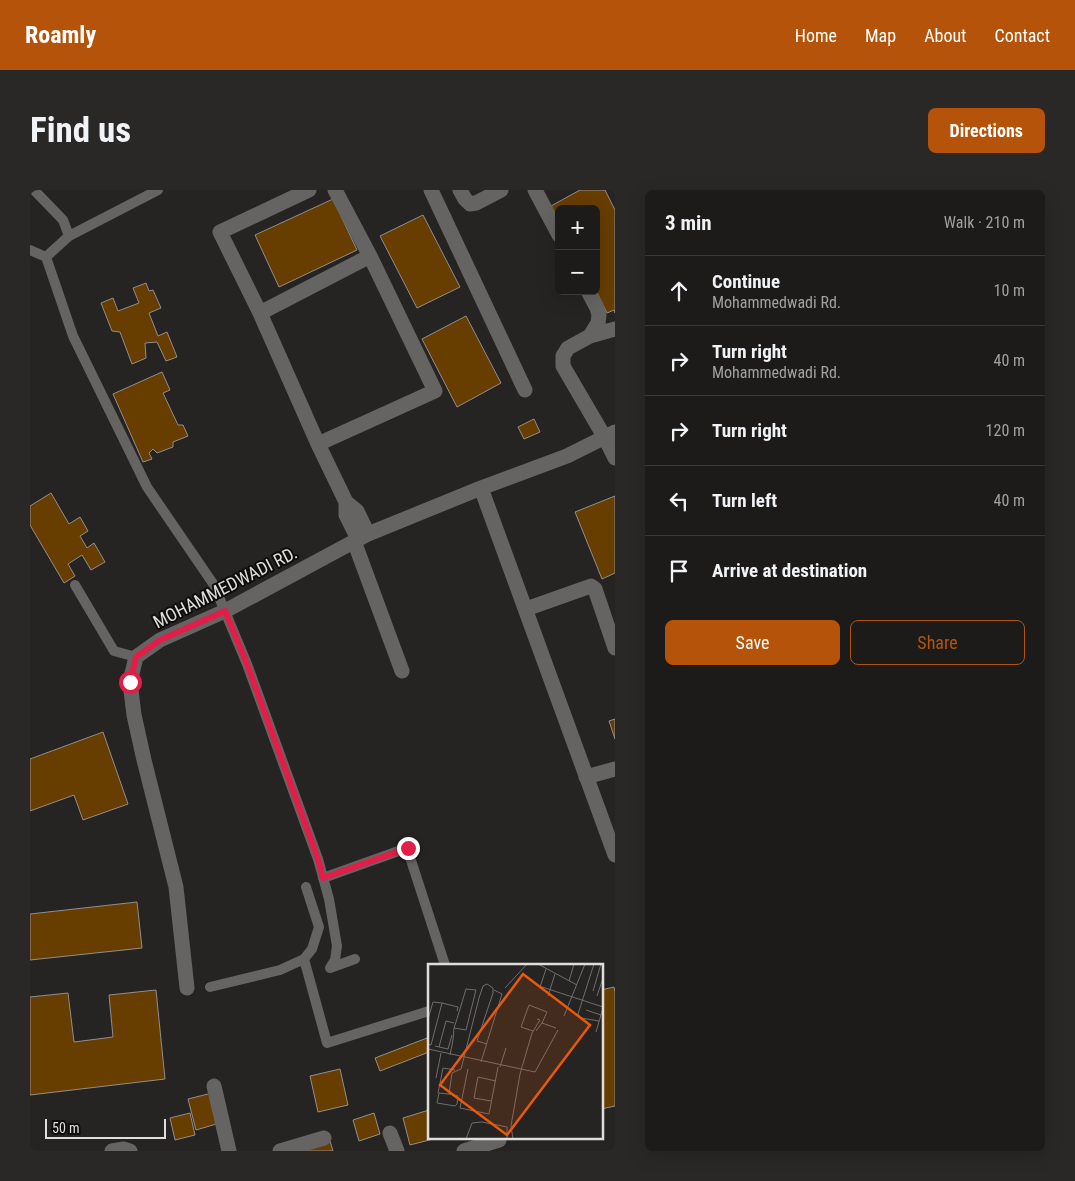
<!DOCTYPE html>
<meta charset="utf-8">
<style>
:root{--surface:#1c1b1a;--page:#292827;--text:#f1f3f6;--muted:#a0a1a2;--line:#3a3939;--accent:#b45309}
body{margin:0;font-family:"Roboto Condensed",sans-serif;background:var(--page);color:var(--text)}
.controls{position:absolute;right:15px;top:15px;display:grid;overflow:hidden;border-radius:8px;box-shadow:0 5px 20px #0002}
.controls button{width:45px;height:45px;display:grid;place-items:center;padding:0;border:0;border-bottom:1px solid var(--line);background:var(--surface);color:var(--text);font:25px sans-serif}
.scale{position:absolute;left:15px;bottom:12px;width:121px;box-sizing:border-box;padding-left:5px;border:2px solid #e0dedd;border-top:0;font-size:14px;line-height:18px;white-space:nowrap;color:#e0dedd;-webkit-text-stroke:4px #0e0d0c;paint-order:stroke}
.stop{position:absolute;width:15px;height:15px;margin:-11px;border:4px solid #e11d48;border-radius:50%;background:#fff}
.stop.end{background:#e11d48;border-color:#fff;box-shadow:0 1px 5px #0008}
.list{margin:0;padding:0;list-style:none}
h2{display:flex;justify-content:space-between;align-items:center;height:65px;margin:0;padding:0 20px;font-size:21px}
h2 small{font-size:16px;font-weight:400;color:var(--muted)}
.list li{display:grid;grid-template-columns:32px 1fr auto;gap:15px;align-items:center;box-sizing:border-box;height:70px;padding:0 20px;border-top:1px solid var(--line)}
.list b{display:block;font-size:19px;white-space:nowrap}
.list p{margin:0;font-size:16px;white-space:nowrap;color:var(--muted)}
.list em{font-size:16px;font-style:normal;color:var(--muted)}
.actions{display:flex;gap:10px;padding:15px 20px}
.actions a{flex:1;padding:11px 0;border:1px solid var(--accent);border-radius:8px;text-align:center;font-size:18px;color:var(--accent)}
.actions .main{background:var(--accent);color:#fff}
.icon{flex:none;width:28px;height:28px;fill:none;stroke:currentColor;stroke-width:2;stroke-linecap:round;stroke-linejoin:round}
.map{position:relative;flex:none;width:585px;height:961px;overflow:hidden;border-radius:8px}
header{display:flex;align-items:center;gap:30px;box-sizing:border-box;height:70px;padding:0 25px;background:var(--accent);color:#fff}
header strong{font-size:24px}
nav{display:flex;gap:28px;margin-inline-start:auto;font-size:18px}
.intro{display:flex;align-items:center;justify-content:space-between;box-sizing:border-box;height:120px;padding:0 30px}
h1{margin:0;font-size:35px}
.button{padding:12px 22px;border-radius:8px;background:var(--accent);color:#fff;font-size:18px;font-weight:700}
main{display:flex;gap:30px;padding:0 30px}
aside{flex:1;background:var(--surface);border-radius:8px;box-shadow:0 5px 20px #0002}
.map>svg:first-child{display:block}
.building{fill:#673d00;stroke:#918f8d}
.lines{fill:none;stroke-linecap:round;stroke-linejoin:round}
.lane{stroke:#666462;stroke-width:10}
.street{stroke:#666462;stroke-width:15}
.route{stroke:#e11d48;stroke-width:6}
.labels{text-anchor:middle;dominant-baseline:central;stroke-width:4;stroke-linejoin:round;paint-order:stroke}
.street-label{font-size:18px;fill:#e0dedd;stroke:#0e0d0c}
.inset-road{fill:none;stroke:#706e6d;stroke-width:1}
.view{fill:#e8590c;fill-opacity:0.15;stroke:#e8590c;stroke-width:2.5}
.inset-edge{fill:none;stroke:#e0dedd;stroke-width:2.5}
</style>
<header>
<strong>Roamly</strong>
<nav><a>Home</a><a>Map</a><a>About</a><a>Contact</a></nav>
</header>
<div class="intro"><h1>Find us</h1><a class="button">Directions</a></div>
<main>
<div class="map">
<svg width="585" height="961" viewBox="0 0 585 961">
<rect width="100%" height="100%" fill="#262422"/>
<path class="building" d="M550,0H575L585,20V123L584,120L577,123L566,101V19H529V31L521,16Z
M303,9L327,60L249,97L225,45Z
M393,25L430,97L387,118L350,46Z
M116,93L119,101L123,100L131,118L119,123L128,146L137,142L147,167L136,171L127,152L115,153L116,168L102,174L90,142L82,141L71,113L83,108L88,121L109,113L103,98Z
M436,126L471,193L427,217L392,149Z
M132,182L140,200L133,203L148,235H153L158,246L143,252V257L127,263L123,259L119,263L122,269L113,272L83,204Z
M504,229L510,242L494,249L488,237Z
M21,303L39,334L50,327L58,341L50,346L57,358L64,353L75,372L61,380L52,365L38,374L45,386L34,393L0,335V316Z
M585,306V383L572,389L545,322Z
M585,529V549L579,531Z
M73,542L98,614L53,630L44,605L0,621V569Z
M107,712L112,758L0,770V724Z
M584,797L585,802V916L571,919V800Z
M126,800L135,889L0,905V807L38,803L44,852L83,847L79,805Z
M397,848L399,852V862L350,881L345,868Z
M310,879L318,915L288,922L280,886Z
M182,903L190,933L166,940L158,909Z
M399,920V947L407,948L380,955L373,928Z
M160,923L165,945L145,950L140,928Z
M344,923L350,944L329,951L323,930Z
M300,951L303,961H268Z"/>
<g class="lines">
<path class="lane" d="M4,0L33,30L39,46L128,0
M0,60L16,67L43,146L117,297L184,395L217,474L288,669L299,709L307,756L305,770L300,778L325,769
M16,67L39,46
M45,395L84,461L106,467
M293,688L377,658L415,775
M274,769L297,853L399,821
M180,797L250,780L274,769L282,759L289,737L276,697"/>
<path class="street" d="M279,0L190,42L230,123L288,254L316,312L327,321L338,344
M305,0L340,66
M401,0L495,200
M430,0L435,9L440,14L446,13L471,0
M505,0L529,45
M558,101L567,118L569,125L568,133L560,146L538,158L533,166V176L575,248L585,268
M230,123L340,66L405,201L288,254
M560,146L585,139
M451,298L585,665
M316,312V325L328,349
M324,351L372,481
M496,419L561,396L565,399L585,458
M556,587L585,579
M157,798L146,697L114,570L104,525L100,492L106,467L130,450L195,421L338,344L451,298L537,266L585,242
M184,896L199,961
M360,943L367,961
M82,961L94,959L100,961
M250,961L294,948
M434,961L469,950"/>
</g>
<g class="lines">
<path class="route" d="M100,492L106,467L130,450L195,421L217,474L288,669L293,688L378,658"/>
</g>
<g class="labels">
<g class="street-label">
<text transform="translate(195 397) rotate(-27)">MOHAMMEDWADI RD.</text>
</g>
</g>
<g transform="translate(398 774)">
<rect width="175" height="175" fill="#262422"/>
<path class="inset-road" d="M110,0L149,21M166,0L150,50L153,54L171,57M141,17L146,0M108,21L175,43M112,23L118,5M77,24L99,0M165,27L173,0M120,32L127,10M169,32L175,14M14,39L30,43L29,47M158,46L173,51M136,52L157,0M0,55L5,38L14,39L3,81L0,80M105,67L93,63L101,41L119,48L114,59M108,67L114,59L128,64M168,68L175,44M7,82L20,85L24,71M11,83L18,57L26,59M0,85L107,108L130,66M22,91L25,76L26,64L28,58L38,25L48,26L38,66L26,64M53,98L74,30L66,26M72,103L78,84M40,105L32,144L61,150L70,103M8,114L13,89M10,129L15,104L27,106M21,130L11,129L9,139L27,142L29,140L30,132L21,130L24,109L33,105L51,34L55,22L59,20L65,24V29L49,77L59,80M63,137L46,134L50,113L68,117M38,175L44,159L54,158L79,163V175M85,175L83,162L92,110L104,69L112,56L109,55"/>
<path class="view" d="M95,10L162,61L79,171L12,121Z"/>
<rect width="175" height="175" class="inset-edge"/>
</g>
</svg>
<div class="controls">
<button>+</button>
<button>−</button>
</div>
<div class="scale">50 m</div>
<div class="stop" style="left:100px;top:492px"></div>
<div class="stop end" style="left:378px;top:658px"></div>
</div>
<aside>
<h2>3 min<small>Walk · 210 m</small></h2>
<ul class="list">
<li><svg class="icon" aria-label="ahead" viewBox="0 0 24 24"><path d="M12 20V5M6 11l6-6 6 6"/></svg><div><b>Continue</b><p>Mohammedwadi Rd.</p></div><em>10 m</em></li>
<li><svg class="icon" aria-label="right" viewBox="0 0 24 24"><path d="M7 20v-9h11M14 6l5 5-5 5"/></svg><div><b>Turn right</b><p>Mohammedwadi Rd.</p></div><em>40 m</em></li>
<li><svg class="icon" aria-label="right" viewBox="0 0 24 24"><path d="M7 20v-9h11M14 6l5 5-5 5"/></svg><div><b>Turn right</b></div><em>120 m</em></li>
<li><svg class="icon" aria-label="left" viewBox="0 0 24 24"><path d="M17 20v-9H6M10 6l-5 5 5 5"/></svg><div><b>Turn left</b></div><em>40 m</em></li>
<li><svg class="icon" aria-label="arrive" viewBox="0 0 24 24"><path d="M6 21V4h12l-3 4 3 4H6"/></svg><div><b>Arrive at destination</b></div></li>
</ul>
<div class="actions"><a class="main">Save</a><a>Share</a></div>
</aside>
</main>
